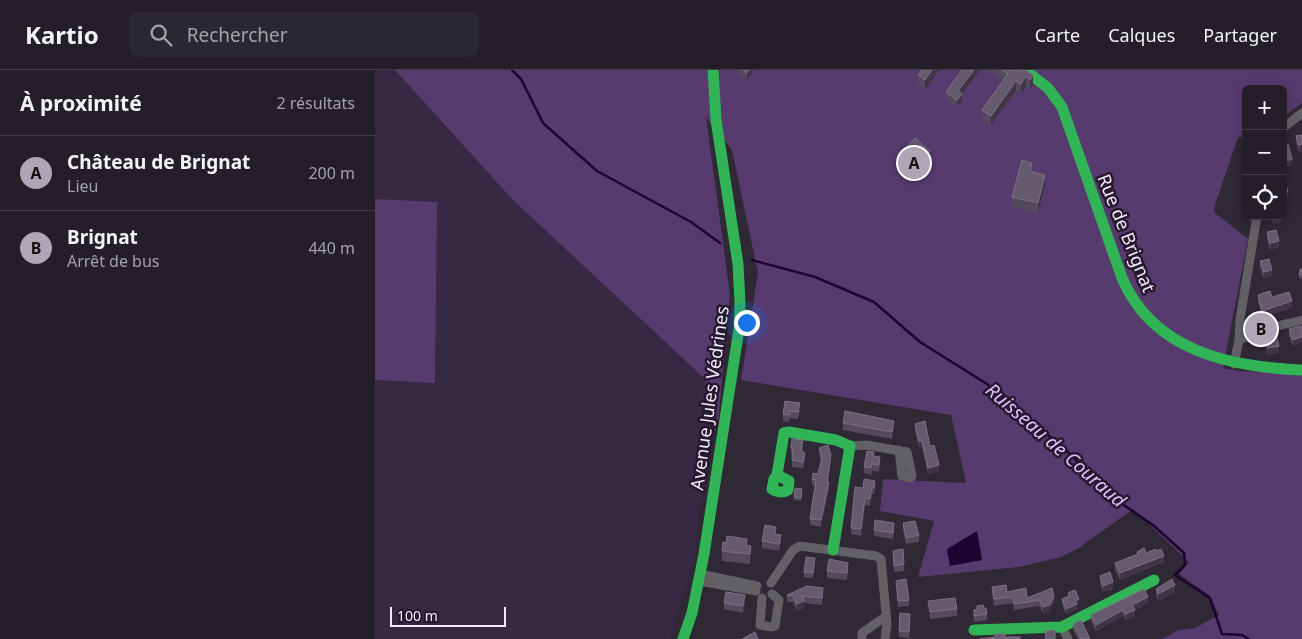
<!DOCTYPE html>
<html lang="fr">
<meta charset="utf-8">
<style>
:root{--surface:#231e28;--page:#2b2730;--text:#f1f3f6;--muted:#a3a2a8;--line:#403c45;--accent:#aea6b4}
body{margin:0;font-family:"Noto Sans",sans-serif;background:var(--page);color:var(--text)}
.controls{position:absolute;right:15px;top:15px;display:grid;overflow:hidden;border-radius:8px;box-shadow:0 2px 12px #0003}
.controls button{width:45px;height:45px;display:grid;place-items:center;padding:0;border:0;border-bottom:1px solid var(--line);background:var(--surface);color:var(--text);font:25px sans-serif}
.scale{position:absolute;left:15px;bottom:12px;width:116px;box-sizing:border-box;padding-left:5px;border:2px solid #f2eaf9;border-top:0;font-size:14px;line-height:18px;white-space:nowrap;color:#f2eaf9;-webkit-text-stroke:4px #261930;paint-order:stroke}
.you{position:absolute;left:371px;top:252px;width:18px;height:18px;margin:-12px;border:4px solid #fff;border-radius:50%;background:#1a73e8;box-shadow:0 0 0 8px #1a73e833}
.badge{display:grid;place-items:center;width:32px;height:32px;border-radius:50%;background:var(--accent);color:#111;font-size:16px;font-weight:700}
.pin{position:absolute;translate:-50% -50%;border:2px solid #fff;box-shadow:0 1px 5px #0006}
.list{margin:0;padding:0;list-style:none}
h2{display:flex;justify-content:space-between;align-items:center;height:65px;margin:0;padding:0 20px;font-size:21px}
h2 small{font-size:16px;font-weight:400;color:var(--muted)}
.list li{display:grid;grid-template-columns:32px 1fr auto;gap:15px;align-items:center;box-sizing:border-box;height:75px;padding:0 20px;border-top:1px solid var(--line)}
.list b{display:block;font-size:19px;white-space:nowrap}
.list p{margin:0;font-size:16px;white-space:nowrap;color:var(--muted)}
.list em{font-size:16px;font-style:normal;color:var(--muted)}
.icon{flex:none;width:28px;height:28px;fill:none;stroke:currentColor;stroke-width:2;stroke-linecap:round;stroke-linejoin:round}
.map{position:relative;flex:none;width:927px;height:569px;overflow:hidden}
header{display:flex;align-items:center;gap:30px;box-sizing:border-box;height:70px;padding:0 25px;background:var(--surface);border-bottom:1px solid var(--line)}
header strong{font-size:24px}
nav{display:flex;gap:28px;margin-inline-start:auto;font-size:18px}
.search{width:350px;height:45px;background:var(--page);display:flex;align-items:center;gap:12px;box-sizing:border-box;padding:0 18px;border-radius:8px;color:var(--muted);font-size:19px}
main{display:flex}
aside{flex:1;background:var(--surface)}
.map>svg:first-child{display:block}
.built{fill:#372843}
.green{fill:#573a6e}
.water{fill:#1e0430}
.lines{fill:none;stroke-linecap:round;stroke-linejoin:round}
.stream{stroke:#1e0430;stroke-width:2.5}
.street{stroke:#625f65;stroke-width:9}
.fast{stroke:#30b455;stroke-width:11}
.wall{fill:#55495d}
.shaded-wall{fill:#3f3546}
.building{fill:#665a6e;stroke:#7c7183}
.labels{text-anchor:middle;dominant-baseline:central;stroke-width:5;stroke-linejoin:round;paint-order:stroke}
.street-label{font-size:18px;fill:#f2eaf9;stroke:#261930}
.water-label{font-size:19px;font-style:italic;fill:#e0befd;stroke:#261930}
</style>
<header>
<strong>Kartio</strong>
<div class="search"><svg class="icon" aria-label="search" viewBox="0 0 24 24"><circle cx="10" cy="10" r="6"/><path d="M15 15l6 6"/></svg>Rechercher</div>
<nav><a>Carte</a><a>Calques</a><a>Partager</a></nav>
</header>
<main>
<aside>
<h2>À proximité<small>2 résultats</small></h2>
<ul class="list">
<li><span class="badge">A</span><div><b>Château de Brignat</b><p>Lieu</p></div><em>200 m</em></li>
<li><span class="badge">B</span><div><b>Brignat</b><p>Arrêt de bus</p></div><em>440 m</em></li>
</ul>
</aside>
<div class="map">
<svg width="927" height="569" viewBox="0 0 927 569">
<rect width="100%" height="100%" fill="#2f2835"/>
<path class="built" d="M0,0H20L138,130L329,308L343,352L331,394L319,488L296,569H0Z"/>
<path class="green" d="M20,0H927V33L908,47V19H871V67H863L840,135L839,142L873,169L848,298L864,301L927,303V569H787L804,560L820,558L844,545L834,525L804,504L814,492L758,439L704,478L686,487L644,497L543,507L559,451L505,441L508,409L591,413L576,345L366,310L383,203L357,80L331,47L355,224L343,352L329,308L138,130Z
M0,129L62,132L60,313L0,310Z"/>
<path class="water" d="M602,461L607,490L575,496L572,479Z"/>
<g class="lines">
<path class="stream" d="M137,0L146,9L168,53L222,101L316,152L345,173
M377,190L440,207L499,232L545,272L612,314L692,381L736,426L779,456L809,483L810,495L800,505L835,528L847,564L867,565L874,569"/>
<path class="street" d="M908,58L927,43
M864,270L865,249L882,146
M859,294L864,270L898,257L927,250
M475,376L491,375L532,382L537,406L535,408L527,406L524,380
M325,504L382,516
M324,511L381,521
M396,513L418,480L425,476L501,486L506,489L512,554L510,569
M387,528L385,555L397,557L400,556L404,530L397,524
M687,557L693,569
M487,569V563L510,547"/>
<path class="fast" d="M650,0L673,18L687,37L747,208C778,281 855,297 927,300
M402,405L414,411L413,420C408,423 402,422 397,419L399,409L402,405L409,363L414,362L461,370L475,376L458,480
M599,560L687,557L779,510
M308,569L317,543L329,484L364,259L365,233L363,194L341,50L338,0"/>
</g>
<path class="wall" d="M364,0H379L372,10L364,4Z
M547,0H564L550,19L543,15V5Z
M587,0H605L587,24V31L582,37L571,29V22Z
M614,0H642L645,2L650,0L658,15L655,19L651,16L646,23L641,20L616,55L607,50V40L628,10Z
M927,65V81L924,82L921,73V66Z
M524,86L555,91L539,109L524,96Z
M670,115L663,143L637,137V127Z
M896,146H906V152L898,154Z
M892,162L904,177L895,180L892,169Z
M885,191L897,206L889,209L885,198Z
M927,199V209L924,208V205Z
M883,225L897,227L917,238L887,247L883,231Z
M914,259L927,260L918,276L914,266Z
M890,267L904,282L893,285L890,274Z
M410,331L425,340L423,349L415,348L414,352L408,351V344Z
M468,353L519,357L517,369L468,360Z
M540,354L555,376L564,401L553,404L547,377L544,378L540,360Z
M428,377L427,381L430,390L428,398L417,397V385H416V378Z
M444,378L456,391L453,412L454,419L446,457L435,455V449L440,416L437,415V409L443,404L446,391L444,384Z
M499,386L505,394L504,402L497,401L496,405L489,403V397Z
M500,417L499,424H497L495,436L490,435L486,466L476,464V458L488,418Z
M427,422L426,431L419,430V427Z
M528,453L544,465V472L531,474L528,460Z
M519,459L518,469L499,466V460Z
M401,464L406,471L404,481L387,478V471Z
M372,475L376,485L375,494L347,491V481Z
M518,481L529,494V501L519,502Z
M782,481L789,492L745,510L740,500V493L762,484V482L771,483Z
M440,493L438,508L429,507V502Z
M473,500L472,510L452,508V501Z
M725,506L738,519L728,522L725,513Z
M521,511L534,530V536L523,537Z
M617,517L632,522L652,528L679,532L675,541L668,543L664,536L639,540L638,533L619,536L617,523Z
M781,519L800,522L783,531L781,525Z
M693,523L704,534L702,535V539L691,544L687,534V529L693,526Z
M448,524L447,535L429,533V538L422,541L418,532H412V525Z
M553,531L582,539V546L555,549Z
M370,532L368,543L349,539V533Z
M773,533L760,540V546L751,550L748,546L721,561L716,551V545Z
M602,536L609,538L612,544V550L599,552V540L602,539Z
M535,551L534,568L524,567V561Z
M698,554L715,569H703L698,560Z"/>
<path class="shaded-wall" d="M374,0H379L372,10V3Z
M557,0H564L550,19V10Z
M599,0H605L587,24V31L582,37L583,21Z
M658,5V15L655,19V10Z
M651,6V16L646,23V14Z
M641,11V20L616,55V46Z
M927,74V81L924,82V75Z
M555,81V91L539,109V99Z
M917,89V95L908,98V92Z
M670,105V115L663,143V133Z
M913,122V128L908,130V123Z
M902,146H906V152L898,154V147Z
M904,171V177L895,180V173Z
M897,200V206L889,209V202Z
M917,231V238L887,247V241Z
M927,267V273L918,276V270Z
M904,276V282L893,285V278Z
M519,351V357L517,369V362Z
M544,371H547V377L544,378Z
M456,385V391L452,418V412Z
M564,395V401L553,404V398Z
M454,412V419L446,457V450Z
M497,417V424L495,436V429Z
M490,428V435L486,466V459Z
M376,476V485L375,494V484Z
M789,486V492L745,510V503Z
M738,512V519L728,522V516Z
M800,515V522L783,531V524Z
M370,525V532L368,543V536Z
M679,526V532L675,541L668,543V537Z
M773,527V533L757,541V535Z
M704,529V534L702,535V539L691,544V539L700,531Z
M429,531V538L422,541V534Z
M748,540V546L721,561V555Z
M760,540V546L751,550V544Z"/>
<path class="building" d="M368,0H374L372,3Z
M547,0H557L550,10L543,5Z
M587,0H599L583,21L587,24L582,30L571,22Z
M627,0H642L645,2L646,0H650L658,5L655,10L651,6L646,14L641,11L616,46L607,40L633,4Z
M927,65V74L924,75L921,66Z
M540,68L555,81L539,99L524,86Z
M913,74L917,89L908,92V76Z
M647,90L657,93L655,101L670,105L663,133L637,127Z
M910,110L913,122L908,123V111Z
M901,160L904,171L895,173L892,162Z
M894,189L897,200L889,202L885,191Z
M925,199H927V205H924Z
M895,221L897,227L914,222L917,231L887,241L883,225Z
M926,256L927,260V267L918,270L914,259Z
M901,264L904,276L893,278L890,267Z
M410,331L425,333L423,342L415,341L414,345L408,344Z
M470,341L519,351L517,362L468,353Z
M550,351L555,376L559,375L564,395L553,398L547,371H544L540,354Z
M417,369L428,370L426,380L430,383L428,392L417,390L418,378H416Z
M453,375L456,385L452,412H454L446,450L435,449L441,410L437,409L438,403L443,404L447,387L444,378Z
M492,381L499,382L498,386L505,387L504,395L497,394L496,398L489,397Z
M489,409L500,411L499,418L497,417L495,429L490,428L486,459L476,458L480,417L488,418Z
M420,418L427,419L426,428L419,427Z
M500,450L519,453L518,463L499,460Z
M540,451L544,465L531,468L528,453Z
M390,455L401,457L400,464L406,465L404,474L387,471Z
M352,466L372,469L371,475L376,476L375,484L347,481L348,472L351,473Z
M769,478L771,483L781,479L782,481L786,479L789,486L745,503L740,493L763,484L762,482Z
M528,479L529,494L519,496L518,481Z
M431,487L440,488L438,503L429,502Z
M454,489L473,493L472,503L452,501Z
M735,502L738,512L728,516L725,506Z
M531,509L534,530L523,531L521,511Z
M797,509L800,515L783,524L781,519Z
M631,515L632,522L651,518L652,528L677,518L679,526L675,535L668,537L664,530L639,534L638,527L619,529L617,517Z
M432,516L448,518L447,528L428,526L429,531L422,534L418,526L412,525Z
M769,519L773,527L757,535L760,540L751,544L748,540L721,555L716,545Z
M700,520L704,529L700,531L702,534L691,539L687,529L694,526L693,523Z
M351,522L370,525L368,536L349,533Z
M580,528L582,539L555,542L553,531Z
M608,535L609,538H611L612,544L599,546V540L602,539V536Z
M525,543L535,544L534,562L524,561Z
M706,550L715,569H706L698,554Z
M680,560V569H671L670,561Z
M380,562L383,569H367Z
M620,564H630V567H645V569H605L620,567Z"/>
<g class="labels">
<g class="street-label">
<text transform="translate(752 163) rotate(68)">Rue de Brignat</text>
<text transform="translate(334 328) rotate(-82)">Avenue Jules Védrines</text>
</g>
<g class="water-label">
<text transform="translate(681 375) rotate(41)">Ruisseau de Couraud</text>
</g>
</g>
</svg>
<div class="controls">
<button>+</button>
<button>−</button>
<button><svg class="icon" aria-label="locate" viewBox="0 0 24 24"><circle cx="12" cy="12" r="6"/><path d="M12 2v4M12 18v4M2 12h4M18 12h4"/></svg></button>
</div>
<div class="scale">100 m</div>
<div class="you"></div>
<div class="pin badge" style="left:539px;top:93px">A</div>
<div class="pin badge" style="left:886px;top:259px">B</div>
</div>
</main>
